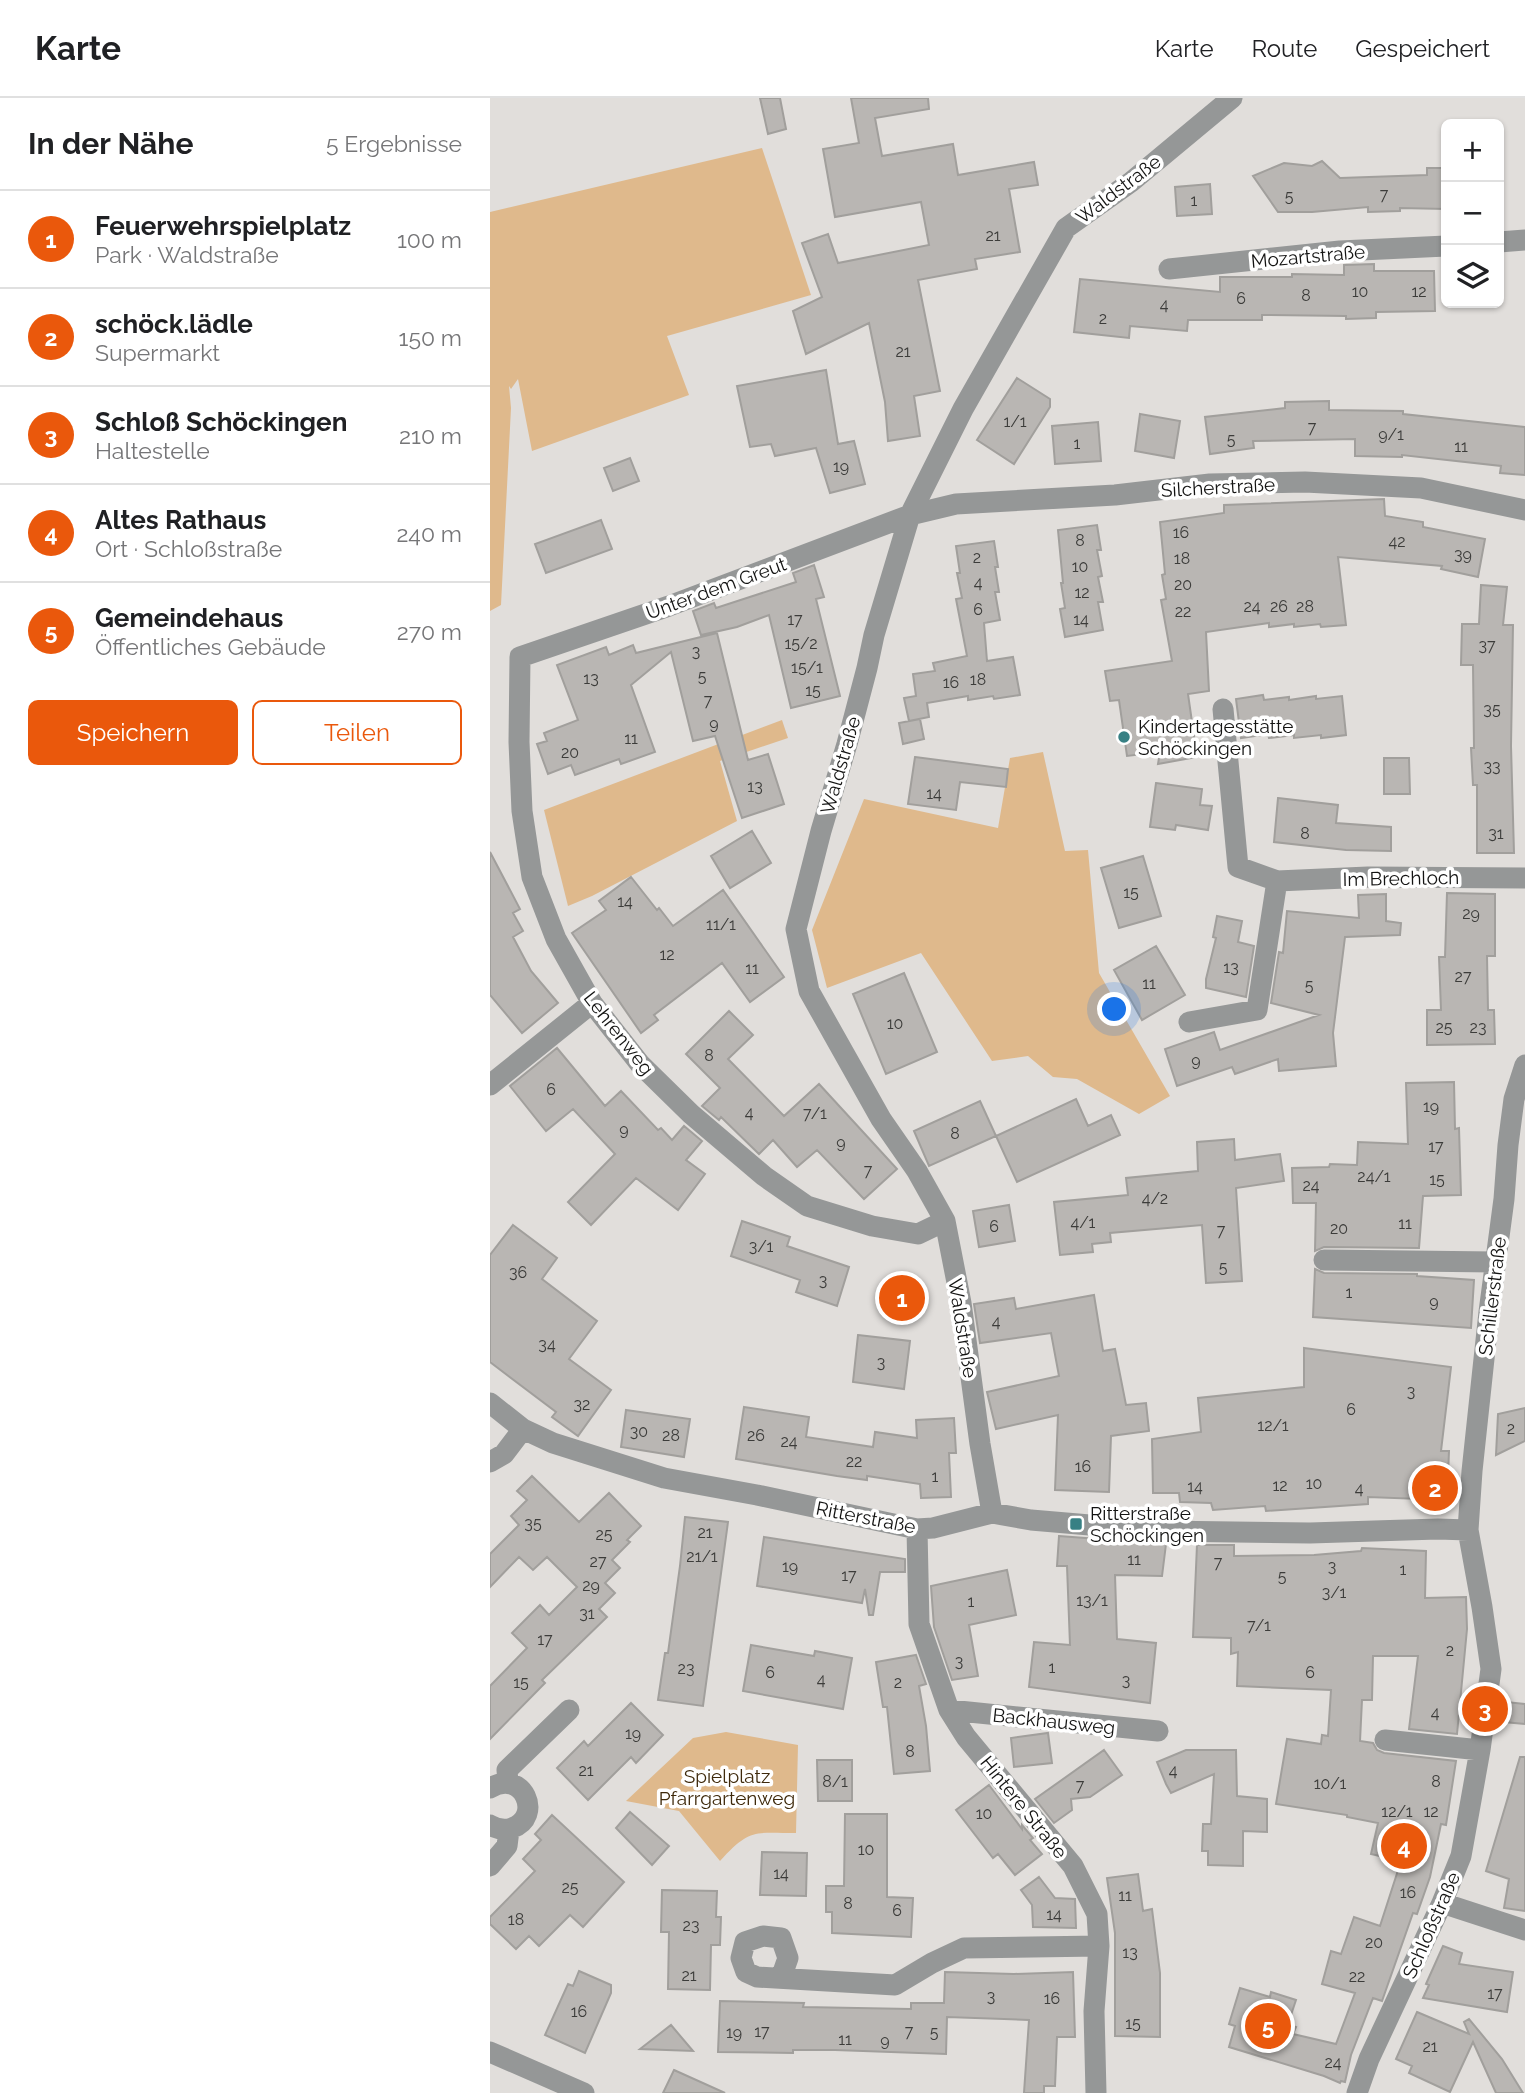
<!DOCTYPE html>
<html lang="de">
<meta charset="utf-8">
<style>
:root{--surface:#fff;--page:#f6f6f6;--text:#202124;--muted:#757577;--line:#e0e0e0;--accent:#ea580c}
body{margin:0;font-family:Raleway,sans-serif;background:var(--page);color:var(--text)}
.controls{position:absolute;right:21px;top:21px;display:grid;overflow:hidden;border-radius:10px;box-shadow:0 2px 5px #0004}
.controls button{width:63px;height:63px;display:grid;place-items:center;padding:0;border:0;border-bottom:2px solid var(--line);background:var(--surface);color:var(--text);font:35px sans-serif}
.you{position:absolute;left:625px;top:912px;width:24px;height:24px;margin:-18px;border:5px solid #fff;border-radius:50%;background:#1a73e8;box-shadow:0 0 0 10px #1a73e833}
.badge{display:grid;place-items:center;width:46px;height:46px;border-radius:50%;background:var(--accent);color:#fff;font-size:23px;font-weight:700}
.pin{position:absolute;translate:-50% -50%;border:4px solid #fff;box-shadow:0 2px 7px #0006}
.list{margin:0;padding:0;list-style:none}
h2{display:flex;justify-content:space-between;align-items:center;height:91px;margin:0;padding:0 28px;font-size:30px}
h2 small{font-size:23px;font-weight:400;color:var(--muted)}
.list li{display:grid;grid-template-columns:46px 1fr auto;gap:21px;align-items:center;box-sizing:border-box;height:98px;padding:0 28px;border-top:2px solid var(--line)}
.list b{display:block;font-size:26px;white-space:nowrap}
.list p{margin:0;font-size:23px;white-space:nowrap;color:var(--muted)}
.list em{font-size:23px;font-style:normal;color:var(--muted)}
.actions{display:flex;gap:14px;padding:21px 28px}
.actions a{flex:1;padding:16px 0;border:2px solid var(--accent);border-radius:10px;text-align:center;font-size:24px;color:var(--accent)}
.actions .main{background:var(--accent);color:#fff}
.icon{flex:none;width:38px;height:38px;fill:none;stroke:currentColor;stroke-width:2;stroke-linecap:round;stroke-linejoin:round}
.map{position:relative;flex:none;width:1035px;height:1995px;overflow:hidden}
header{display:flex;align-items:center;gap:42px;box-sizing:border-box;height:98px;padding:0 35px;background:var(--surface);border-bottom:2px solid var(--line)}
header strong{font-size:33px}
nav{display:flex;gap:38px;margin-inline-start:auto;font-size:24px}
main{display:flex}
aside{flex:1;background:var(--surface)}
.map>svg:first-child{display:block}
.green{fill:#dfb98c}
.building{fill:#b9b6b3;stroke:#a19f9c;stroke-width:2}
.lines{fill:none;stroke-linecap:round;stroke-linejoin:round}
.minor{stroke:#959797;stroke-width:21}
.poi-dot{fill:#378084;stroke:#fff;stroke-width:2.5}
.labels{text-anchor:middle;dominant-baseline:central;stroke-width:7;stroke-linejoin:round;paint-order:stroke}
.number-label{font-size:16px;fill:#3c3c3a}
.street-label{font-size:19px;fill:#131312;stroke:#fff}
.poi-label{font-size:19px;fill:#131312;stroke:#fff;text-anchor:start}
.park-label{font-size:19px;fill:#3e290b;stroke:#fff}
</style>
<header>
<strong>Karte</strong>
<nav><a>Karte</a><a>Route</a><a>Gespeichert</a></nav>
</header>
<main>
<aside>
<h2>In der Nähe<small>5 Ergebnisse</small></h2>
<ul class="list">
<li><span class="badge">1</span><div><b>Feuerwehrspielplatz</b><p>Park · Waldstraße</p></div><em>100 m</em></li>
<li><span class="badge">2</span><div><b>schöck.lädle</b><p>Supermarkt</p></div><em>150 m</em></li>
<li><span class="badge">3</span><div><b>Schloß Schöckingen</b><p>Haltestelle</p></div><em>210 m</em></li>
<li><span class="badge">4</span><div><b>Altes Rathaus</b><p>Ort · Schloßstraße</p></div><em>240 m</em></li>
<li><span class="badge">5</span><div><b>Gemeindehaus</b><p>Öffentliches Gebäude</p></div><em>270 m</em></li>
</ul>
<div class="actions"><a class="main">Speichern</a><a>Teilen</a></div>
</aside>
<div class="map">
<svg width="1035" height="1995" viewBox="0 0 1035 1995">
<rect width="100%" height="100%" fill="#e1dedb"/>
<path class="green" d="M272,50L321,197L177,238L199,297L42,353L28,281L21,291L19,288L21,310L11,507L0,513V114Z
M292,622L298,640L230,663L247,723L102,798L78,808L54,712Z
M553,654L575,753L598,752L609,875L680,998L649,1016L587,981L563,979L538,958L502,963L431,855L337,890L322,832L374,701L508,730L520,660Z
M236,1634L308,1647L306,1735C264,1735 260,1730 230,1763L189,1713L136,1703L203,1640Z"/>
<path class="building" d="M270,0H290L296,31L278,36Z
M361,0H438L439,11L385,20L392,58L463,46L468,77L544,64L548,87L519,91L530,154L485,161L487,171L428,182L450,293L424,298L430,338L398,343L395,304L379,225L316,256L303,213L332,199L312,145L338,136L348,165L439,147L431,104L345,119L333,51L369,45Z
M832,63L850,80L937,77V70H956V111L910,110V113L878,114V109L822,114H788L763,78L794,65L822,68Z
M720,86L722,116L687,118L685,89Z
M884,166V173H944L945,213L886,214V220L856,221V218L772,217V222H698L697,233L640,228L639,240L584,234L590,181L730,194V179H802V176L854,177V167Z
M336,272L348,346L364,343L375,386L340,395L326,350L285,358L281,346L260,349L247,288Z
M527,280L560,301V309L524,366L487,342Z
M839,303V312L913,313V316L1035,329V377L1010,375L1011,368L912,357V359L865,358V341L763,343L764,350L720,356L715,319L795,310V304Z
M650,316L690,323L684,360L645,353Z
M608,324L611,363L565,366L562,328Z
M140,360L149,383L123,393L114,370Z
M894,401L895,418L933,424V429L995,441L988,479L951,471L952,468L848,459L856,527L831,529L830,526L804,529V526L779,529V525L716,534L719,593L698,596L707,659L668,666L670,654L637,658L629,602L620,603L615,573L682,563L671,502L676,501L672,477L675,476L670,424L734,415V407Z
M111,422L122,451L56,475L45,446Z
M607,427L611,452H607L612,478L608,479L613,504H608L613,532L575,539L570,511L575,510L571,485H573L568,432Z
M504,443L508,469H505L509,494H505L510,522L494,525L497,563L523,559L530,597L504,601L503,598L478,602V598L437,605L439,619L419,623L414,600L426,598L423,576L445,573L443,565L477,558L466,501L472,500L467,475H470L466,448Z
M324,467L334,499L326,501L350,598L301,610L279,517L247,529L211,537L203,513L224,505L226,510L306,484L303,475Z
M991,487L1017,489L1013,527H1023L1021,648L1024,755H987V687H983L981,650H984L983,567H971L972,526H989Z
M227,535L258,662L278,656L294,706L252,720L225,638L203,643L181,554L141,587L165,654L131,666L129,661L85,677L81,667L58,676L47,646L57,643L54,635L88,622L67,567L116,549L119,557L143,547L146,555Z
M773,597L774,602L799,599V602L826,598V601L852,598L856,637L831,640V637L804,640V637L779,640L778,636L751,640L746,601Z
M430,621L434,641L413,646L409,625Z
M425,659L518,671L516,689L470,684L466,712L418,706Z
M894,660H919L920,696H894Z
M666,685L712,691L710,707L722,708L718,732L686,727L685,732L660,729Z
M788,700L848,707L846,725L901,729V753L856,752L784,744Z
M262,733L281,765L240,790L221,758Z
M0,754L30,811L23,815L33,833L23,839L41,873L68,905L32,935L0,897Z
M653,758L671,818L629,830L611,770Z
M141,779L167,812L169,810L183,828L233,792L294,879L260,904L232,865L164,917L168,922L151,935L82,835L116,812L109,803Z
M957,795L1005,796V858H997L998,912H1004L1005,946L937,947V912H951L949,859H955Z
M896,796V823L911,825L910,837L855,839L843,935L846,968L789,973L788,961L745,976L742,969L687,988L675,951L724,934L730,952L829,917L781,905L789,854L793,855L797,813L869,820L868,797Z
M727,818L752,823L748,844L764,848L756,899L716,890V881L726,840L723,839Z
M666,848L695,897L652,922L624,872Z
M414,875L447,954L396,976L363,896Z
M239,913L263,937L238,961L294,1018L329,986L407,1071L374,1101L327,1052L307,1069L283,1042L269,1056L231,1019L229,1022L212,1008L230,990L196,956Z
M67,950L115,1008L131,993L168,1032L171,1030L182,1042L194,1028L212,1043L196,1062L215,1076L188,1112L146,1080L101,1127L78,1104L125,1056L83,1011L56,1033L20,988Z
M964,984L965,1031L969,1030L971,1097L933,1098L929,1150L834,1149L825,1153L826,1105H803L802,1070L839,1069L840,1066L867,1067L868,1044L918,1046L916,985Z
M586,1001L598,1028L621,1017L630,1037L527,1084L506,1038Z
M490,1003L506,1038L439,1068L424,1033Z
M744,1041L745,1062L790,1056L794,1083L746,1090L752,1183L716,1185L712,1127L620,1135L621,1144L602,1146L603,1154L570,1157L564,1104L638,1097L636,1080L708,1073L707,1044Z
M519,1107L525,1143L489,1149L483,1113Z
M252,1123L300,1139L297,1148L359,1169L347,1208L306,1194L310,1182L241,1158Z
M23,1127L67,1160L52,1181L107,1223L79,1261L121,1292L88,1338L62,1319L66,1314L0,1264V1157Z
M825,1171L834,1175L927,1176V1178L984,1182L981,1230L823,1219Z
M604,1197L613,1253L625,1251L636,1307L656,1305L659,1333L621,1338L619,1394L565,1392L568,1317L506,1331L497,1294L569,1278L561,1235L490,1245L484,1206L524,1200L526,1211Z
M368,1237L420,1243L414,1291L363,1284Z
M814,1250L961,1269L951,1353H959L957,1402L878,1399V1406L776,1413L775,1408L723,1412L721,1405L690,1404L689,1395H663L662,1341L711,1334L708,1300L814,1289Z
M254,1309L319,1319L316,1339L383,1349L385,1334L427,1340L426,1322L464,1320L466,1355H459L461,1399L431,1400L430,1386L377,1378V1382L347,1378L246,1361Z
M1035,1310V1343L1006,1357L1008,1316Z
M136,1312L200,1321L194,1359L131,1349Z
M42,1378L89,1424L119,1395L151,1428L137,1442L140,1444L122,1462L130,1470L115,1485L125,1495L109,1511L117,1519L52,1582L55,1585L0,1641V1588L37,1550L22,1535L50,1507L59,1517L87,1489L57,1459L43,1472L29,1459L0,1489V1456L29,1427L21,1418L37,1402L27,1393Z
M195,1419L238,1424L213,1608L168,1602L175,1555H178L190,1468Z
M569,1438L608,1441V1443L676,1446L672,1478L625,1477L627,1541L666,1545L660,1605L539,1589L544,1544L580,1547L577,1468H567Z
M274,1439L415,1461V1474H390L383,1517H379L375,1491L372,1505L267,1488Z
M707,1447H744V1458L824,1457L871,1453L872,1450L936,1453L935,1500L976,1499L977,1531L967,1636L919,1631L928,1558H883L882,1602H872L870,1643L883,1645L887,1652L894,1655L966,1663L956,1727L951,1726L940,1779L927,1816L923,1815L892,1903L883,1900L861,1957L855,1984L851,1983L850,1985L834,1978L739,1949L745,1928L739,1926L750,1890L780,1899L781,1894L806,1902L798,1926L806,1929L803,1936L846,1946L865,1895L832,1886L841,1853L851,1856L864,1819L890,1828L911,1763L881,1756L888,1725L857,1719V1717L786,1706L797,1641L831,1646L832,1637L838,1638L841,1592L747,1588L748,1554L741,1556V1540L703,1539Z
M517,1472L526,1517L479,1527L488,1578L462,1582L444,1529L441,1488Z
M261,1547L324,1558L325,1553L362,1560L353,1611L253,1593Z
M426,1557L436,1586L429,1588L436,1628L440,1673L404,1676L397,1609H393L386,1564Z
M1016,1604L1035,1606V1626L1014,1624Z
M141,1605L173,1637L146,1665L141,1659L98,1702L67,1670L94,1643L98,1648Z
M558,1635L562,1665L524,1669L521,1640Z
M614,1652L632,1677L600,1699L581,1701L582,1712L564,1725L545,1701Z
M696,1652H746L747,1698L777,1701V1734L753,1733V1768L718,1767V1753H712L713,1726H721L724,1676L681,1695L676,1686L667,1664Z
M1030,1659H1035V1813L1014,1810L1019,1781L996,1773Z
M327,1662H362V1703H328Z
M499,1687L532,1731V1727L543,1740L540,1742L552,1756L525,1777L508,1756L503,1760L466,1712Z
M140,1714L179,1748L162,1767L126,1730Z
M355,1716H397V1799L423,1800L421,1839L342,1835V1814H336V1788H354Z
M62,1717L134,1784L93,1829L80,1817L49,1848L39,1838L26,1851L0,1826V1819L45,1773L33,1761L51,1742L45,1736Z
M272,1754L317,1755L316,1798L270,1797Z
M648,1776L653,1813L662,1811L670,1875V1939L625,1938V1835L617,1780Z
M549,1779L565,1800L585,1801L586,1830L543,1829L542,1807L531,1792Z
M172,1792L227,1793L226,1819H231L230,1847H221L220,1892L178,1891L179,1834H171Z
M953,1848L972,1855L969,1866L1023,1874L1017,1914L933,1900L939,1887L936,1886Z
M89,1873L121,1887V1895L95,1955L55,1937L78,1886L83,1888Z
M455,1874L524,1876L583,1874L585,1939H567L565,1988H554V1995H534L539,1922L457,1919L456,1956L345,1952H303V1955L228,1954L230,1903L314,1905L313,1909L421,1911V1905H454Z
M927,1914L979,1936L974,1924L979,1921L1012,1961L1033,1995H1006L983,1944L960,1994L919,1975L922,1968L906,1961Z
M181,1927L203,1953L150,1951Z
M184,1972L235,1995H173Z"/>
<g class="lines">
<path class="minor" d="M1009,144L1035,142
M679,171L850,153L956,148
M733,611L748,769L787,783
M699,924L767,912L787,783L878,779L1035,780
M0,987L102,905
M455,1123L428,1136L382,1128L317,1108L274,1078L201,1016L150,966L102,905L66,841L42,779L32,713L29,644L30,559L179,508L420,417L466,406L625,397L720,386L815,384L931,390L1035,412
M834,1162L1005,1164
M0,1305L33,1331L63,1345L174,1380L267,1397L427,1431L443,1430L502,1415L541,1422L670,1433L820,1435L948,1431L978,1432
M0,1364L14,1356L33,1331
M502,1415L490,1346L471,1205L455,1123L427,1073L391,1021L319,893L306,831L331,733L357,646L377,570L384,537L420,417L473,311L576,130L641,84L742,0
M427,1431L429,1526L459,1612L476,1639L583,1768L607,1816L609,1848L604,1913L606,1995
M459,1612L668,1633
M895,1642L990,1652
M18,1685L17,1672L79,1612
M0,1690C33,1670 54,1719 22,1730C14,1733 7,1731 0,1727
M0,1768L17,1748L19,1732
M952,1805L1035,1832
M291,1880L298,1860L291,1840L273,1838L255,1844L251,1860L256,1874L267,1879L405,1887L442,1865L474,1850L609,1848
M0,1954L94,1995
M867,1995L879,1961L952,1805L971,1758L990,1652L1001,1571L992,1509L978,1432L982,1373L999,1214L1014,1101L1018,1047L1024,1001L1035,967"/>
</g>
<g class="poi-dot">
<circle cx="634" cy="639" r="7"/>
<rect x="579" y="1419" width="14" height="14" rx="3.5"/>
</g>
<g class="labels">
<g class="number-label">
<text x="894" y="96">7</text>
<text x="799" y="98">5</text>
<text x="704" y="102">1</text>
<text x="503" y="137">21</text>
<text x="870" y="193">10</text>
<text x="929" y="193">12</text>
<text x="816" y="197">8</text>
<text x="751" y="200">6</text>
<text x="674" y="206">4</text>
<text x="613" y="220">2</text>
<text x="413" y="253">21</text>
<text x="525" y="323">1/1</text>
<text x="822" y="329">7</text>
<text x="901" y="336">9/1</text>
<text x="741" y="341">5</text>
<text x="587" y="345">1</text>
<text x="971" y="348">11</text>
<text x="351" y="368">19</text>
<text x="691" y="434">16</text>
<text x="590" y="442">8</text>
<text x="907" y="443">42</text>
<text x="973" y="456">39</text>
<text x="487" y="459">2</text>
<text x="692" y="460">18</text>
<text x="590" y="468">10</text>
<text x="488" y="484">4</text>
<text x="693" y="486">20</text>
<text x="592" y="494">12</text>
<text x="762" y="508">24</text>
<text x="789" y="508">26</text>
<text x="815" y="508">28</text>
<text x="488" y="511">6</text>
<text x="693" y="513">22</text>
<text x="305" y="521">17</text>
<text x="591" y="521">14</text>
<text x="311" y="545">15/2</text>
<text x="997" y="547">37</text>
<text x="206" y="553">3</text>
<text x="317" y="569">15/1</text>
<text x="212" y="578">5</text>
<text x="101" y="580">13</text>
<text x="488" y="581">18</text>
<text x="461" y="584">16</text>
<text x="323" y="592">15</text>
<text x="218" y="602">7</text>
<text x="1002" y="611">35</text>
<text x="224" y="625">9</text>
<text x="141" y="640">11</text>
<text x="80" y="654">20</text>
<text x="1002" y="668">33</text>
<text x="265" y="688">13</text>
<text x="444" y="695">14</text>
<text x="815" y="735">8</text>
<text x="1006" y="735">31</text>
<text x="641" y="794">15</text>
<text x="135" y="803">14</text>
<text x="981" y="815">29</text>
<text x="231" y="826">11/1</text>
<text x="177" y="856">12</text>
<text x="741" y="869">13</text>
<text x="262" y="870">11</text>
<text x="973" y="878">27</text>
<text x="659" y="885">11</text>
<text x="819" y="887">5</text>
<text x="405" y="925">10</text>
<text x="954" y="929">25</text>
<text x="988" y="929">23</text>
<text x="219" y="957">8</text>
<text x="706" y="962">9</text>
<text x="61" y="991">6</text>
<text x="941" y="1008">19</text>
<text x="259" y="1014">4</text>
<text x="325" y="1015">7/1</text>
<text x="134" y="1031">9</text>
<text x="465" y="1035">8</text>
<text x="351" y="1044">9</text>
<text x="946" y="1048">17</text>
<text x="378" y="1072">7</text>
<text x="884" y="1078">24/1</text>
<text x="947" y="1081">15</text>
<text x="821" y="1087">24</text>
<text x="665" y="1100">4/2</text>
<text x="593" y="1124">4/1</text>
<text x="915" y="1125">11</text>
<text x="504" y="1128">6</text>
<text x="849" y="1130">20</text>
<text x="731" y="1132">7</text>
<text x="271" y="1148">3/1</text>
<text x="733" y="1169">5</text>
<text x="28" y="1174">36</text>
<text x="333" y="1182">3</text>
<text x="859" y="1194">1</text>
<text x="944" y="1203">9</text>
<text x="506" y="1223">4</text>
<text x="57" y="1246">34</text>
<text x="391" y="1264">3</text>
<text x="921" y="1293">3</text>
<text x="92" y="1306">32</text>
<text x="861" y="1311">6</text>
<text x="783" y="1327">12/1</text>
<text x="1021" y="1330">2</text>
<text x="149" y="1333">30</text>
<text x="181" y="1337">28</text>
<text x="266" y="1337">26</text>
<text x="299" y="1343">24</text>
<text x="364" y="1363">22</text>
<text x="593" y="1368">16</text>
<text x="445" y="1378">1</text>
<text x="824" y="1385">10</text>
<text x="790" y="1387">12</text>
<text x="705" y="1388">14</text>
<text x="869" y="1390">4</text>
<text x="43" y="1425">35</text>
<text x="215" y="1434">21</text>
<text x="114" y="1436">25</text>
<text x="212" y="1458">21/1</text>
<text x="644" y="1461">11</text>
<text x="108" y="1463">27</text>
<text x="728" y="1464">7</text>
<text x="300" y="1468">19</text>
<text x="842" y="1468">3</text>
<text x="913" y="1471">1</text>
<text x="359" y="1477">17</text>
<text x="792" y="1478">5</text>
<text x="101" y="1487">29</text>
<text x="844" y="1494">3/1</text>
<text x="602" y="1502">13/1</text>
<text x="481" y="1503">1</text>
<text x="97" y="1515">31</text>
<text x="769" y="1527">7/1</text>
<text x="55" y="1541">17</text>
<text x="960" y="1552">2</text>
<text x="469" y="1563">3</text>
<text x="562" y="1569">1</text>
<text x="196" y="1570">23</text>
<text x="280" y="1574">6</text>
<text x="820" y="1574">6</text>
<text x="331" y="1581">4</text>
<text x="636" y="1582">3</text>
<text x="31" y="1584">15</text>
<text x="408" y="1584">2</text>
<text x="945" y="1614">4</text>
<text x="143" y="1635">19</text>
<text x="420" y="1653">8</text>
<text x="96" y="1672">21</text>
<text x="683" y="1672">4</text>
<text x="345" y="1683">8/1</text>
<text x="946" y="1683">8</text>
<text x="840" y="1685">10/1</text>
<text x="590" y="1687">7</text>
<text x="907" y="1713">12/1</text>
<text x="941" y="1713">12</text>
<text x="494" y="1715">10</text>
<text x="376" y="1751">10</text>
<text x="291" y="1775">14</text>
<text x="80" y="1789">25</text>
<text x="918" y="1794">16</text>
<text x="635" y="1797">11</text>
<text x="358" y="1805">8</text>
<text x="407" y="1812">6</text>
<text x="564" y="1816">14</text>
<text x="26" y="1821">18</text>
<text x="201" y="1827">23</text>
<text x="884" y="1844">20</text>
<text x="640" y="1854">13</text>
<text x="199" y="1877">21</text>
<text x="867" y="1878">22</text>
<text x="1005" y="1895">17</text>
<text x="501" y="1898">3</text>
<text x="562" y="1900">16</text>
<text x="89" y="1913">16</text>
<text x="643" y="1925">15</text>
<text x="272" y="1933">17</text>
<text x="419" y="1933">7</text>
<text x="244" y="1934">19</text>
<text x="444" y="1934">5</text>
<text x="355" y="1941">11</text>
<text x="395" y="1942">9</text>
<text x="940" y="1948">21</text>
<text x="843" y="1964">24</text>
</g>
<g class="street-label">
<text transform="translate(628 91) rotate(-37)">Waldstraße</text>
<text transform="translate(818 158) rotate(-5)">Mozartstraße</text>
<text transform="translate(728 389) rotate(-3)">Silcherstraße</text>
<text transform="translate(226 490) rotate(-20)">Unter dem Greut</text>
<text transform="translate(350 667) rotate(-74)">Waldstraße</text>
<text transform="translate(911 780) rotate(-1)">Im Brechloch</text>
<text transform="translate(129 935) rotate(52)">Lehrenweg</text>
<text transform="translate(1002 1198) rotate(-83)">Schillerstraße</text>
<text transform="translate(473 1230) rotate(81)">Waldstraße</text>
<text transform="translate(376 1419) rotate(11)">Ritterstraße</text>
<text transform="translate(564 1623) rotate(6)">Backhausweg</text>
<text transform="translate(534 1709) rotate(51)">Hintere Straße</text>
<text transform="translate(941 1827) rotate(-66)">Schloßstraße</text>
</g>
<g class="poi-label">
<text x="648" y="628">Kindertagesstätte<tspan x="648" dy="22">Schöckingen</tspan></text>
<text x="600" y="1415">Ritterstraße<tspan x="600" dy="22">Schöckingen</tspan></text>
</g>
<g class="park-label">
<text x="237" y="1678">Spielplatz<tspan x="237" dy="22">Pfarrgartenweg</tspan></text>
</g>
</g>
</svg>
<div class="controls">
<button>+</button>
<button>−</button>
<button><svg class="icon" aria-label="layers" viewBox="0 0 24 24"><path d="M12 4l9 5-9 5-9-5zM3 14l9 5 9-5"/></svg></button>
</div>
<div class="you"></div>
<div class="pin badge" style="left:412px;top:1200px">1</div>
<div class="pin badge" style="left:945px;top:1390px">2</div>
<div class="pin badge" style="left:995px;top:1611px">3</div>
<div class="pin badge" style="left:914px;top:1748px">4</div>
<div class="pin badge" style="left:778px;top:1928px">5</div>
</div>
</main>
